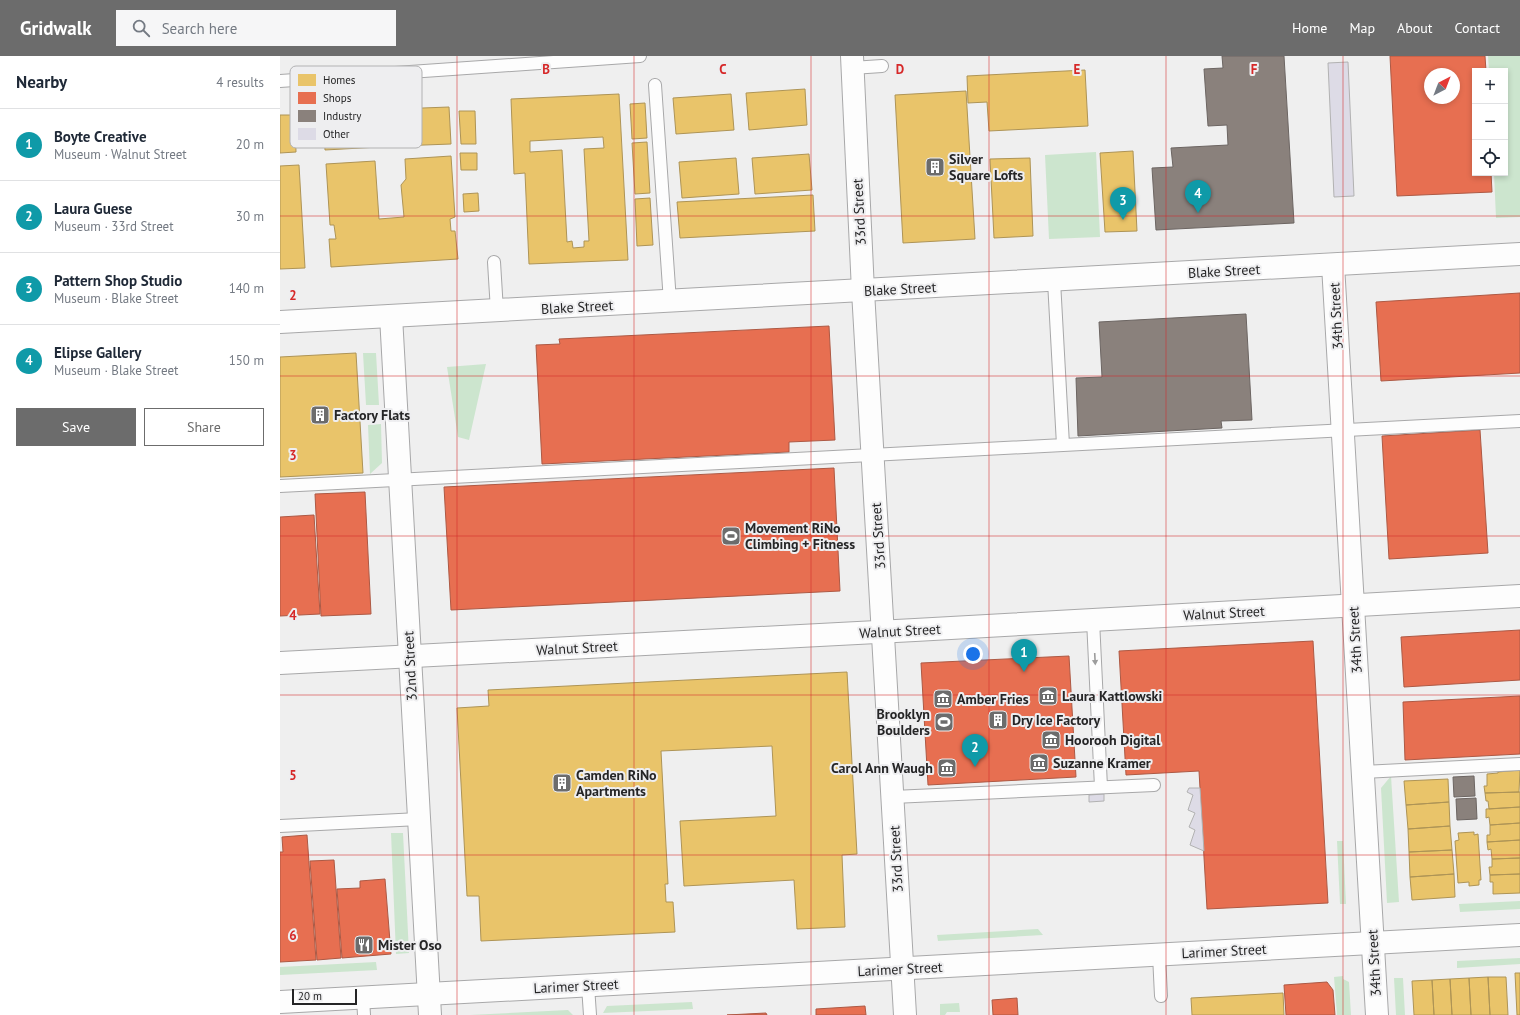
<!DOCTYPE html>
<meta charset="utf-8">
<style>
:root{--surface:#fff;--page:#f6f6f7;--text:#1f2937;--muted:#747a83;--line:#e0e1e3;--accent:#6c6c6c}
body{margin:0;font-family:"PT Sans",sans-serif;background:var(--page);color:var(--text)}
.controls{position:absolute;right:12px;top:12px;display:grid;overflow:hidden;border-radius:0px;box-shadow:0 2px 6px #0003}
.controls button{width:36px;height:36px;display:grid;place-items:center;padding:0;border:0;border-bottom:1px solid var(--line);background:var(--surface);color:var(--text);font:20px sans-serif}
.compass{position:absolute;left:1144px;top:12px;width:36px;height:36px;border-radius:50%;background:var(--surface);box-shadow:0 2px 6px #0003;rotate:42deg}
.scale{position:absolute;left:12px;bottom:10px;width:65px;box-sizing:border-box;padding-left:4px;border:2px solid #252526;border-top:0;font-size:11px;line-height:14px;white-space:nowrap;color:#252526;-webkit-text-stroke:3px #eeeef0;paint-order:stroke}
.you{position:absolute;left:693px;top:598px;width:14px;height:14px;margin:-10px;border:3px solid #fff;border-radius:50%;background:#1a73e8;box-shadow:0 0 0 6px #1a73e833}
.badge{display:grid;place-items:center;width:26px;height:26px;border-radius:50%;background:var(--accent);color:#fff;font-size:13px;font-weight:700}
.pin{position:absolute;translate:-50% -33px;filter:drop-shadow(0 1px 2px #0008)}
.pin::after{content:'';position:absolute;top:21px;width:14px;height:12px;background:inherit;clip-path:polygon(0 0,100% 0,50% 100%)}
.list{margin:0;padding:0;list-style:none}
h2{display:flex;justify-content:space-between;align-items:center;height:52px;margin:0;padding:0 16px;font-size:17px}
h2 small{font-size:13px;font-weight:400;color:var(--muted)}
.list li{display:grid;grid-template-columns:26px 1fr auto;gap:12px;align-items:center;box-sizing:border-box;height:72px;padding:0 16px;border-top:1px solid var(--line)}
.list b{display:block;font-size:15px;white-space:nowrap}
.list p{margin:0;font-size:13px;white-space:nowrap;color:var(--muted)}
.list em{font-size:13px;font-style:normal;color:var(--muted)}
.actions{display:flex;gap:8px;padding:12px 16px}
.actions a{flex:1;padding:9px 0;border:1px solid var(--accent);border-radius:0px;text-align:center;font-size:14px;color:var(--accent)}
.actions .main{background:var(--accent);color:#fff}
.icon{flex:none;width:22px;height:22px;fill:none;stroke:currentColor;stroke-width:2;stroke-linecap:round;stroke-linejoin:round}
.map{position:relative;flex:none;width:1240px;height:959px;overflow:hidden}
header{display:flex;align-items:center;gap:24px;box-sizing:border-box;height:56px;padding:0 20px;background:var(--accent);color:#fff}
header strong{font-size:19px}
nav{display:flex;gap:22px;margin-inline-start:auto;font-size:14px}
.search{width:280px;height:36px;background:var(--page);display:flex;align-items:center;gap:10px;box-sizing:border-box;padding:0 14px;border-radius:0px;color:var(--muted);font-size:15px}
main{display:flex}
aside{flex:1;background:var(--surface)}
.map>svg:first-child{display:block}
.green{fill:#cce5ce}
.homes{fill:#e9c46a;stroke:#ae9456;fill-rule:evenodd}
.shops{fill:#e76f51;stroke:#ad5944;fill-rule:evenodd}
.industry{fill:#8a817c;stroke:#6c6562}
.building{fill:#dddbe6;stroke:#b2b2b2}
.lines{fill:none;stroke-linecap:round;stroke-linejoin:round}
.lane-casing{stroke:#a8a8a9;stroke-width:14}
.street-casing{stroke:#a8a8a9;stroke-width:24}
.secondary-casing{stroke:#a8a8a9;stroke-width:24}
.lane{stroke:#fdfdfd;stroke-width:12}
.street{stroke:#fdfdfd;stroke-width:22}
.secondary{stroke:#fdfdfd;stroke-width:22}
.oneway{fill:#9c9c9c}
.grid{fill:none;stroke:#d62828;stroke-width:1;stroke-opacity:0.55}
.labels{text-anchor:middle;dominant-baseline:central;stroke-width:4;stroke-linejoin:round;paint-order:stroke}
.poi-label{font-size:14px;font-weight:bold;fill:#252526;stroke:#eeeef0;text-anchor:start}
.street-label{font-size:14px;fill:#252526;stroke:#eeeef0}
.key{fill:#eeeef0;stroke:#b2b2b3;stroke-width:1}
.key-label{font-size:11px;fill:#252526}
.grid-label{font-size:13px;text-anchor:middle;font-weight:bold;fill:#d62828;stroke:#eeeef0;stroke-width:4;stroke-linejoin:round;paint-order:stroke}
</style>
<header>
<strong>Gridwalk</strong>
<div class="search"><svg class="icon" aria-label="search" viewBox="0 0 24 24"><circle cx="10" cy="10" r="6"/><path d="M15 15l6 6"/></svg>Search here</div>
<nav><a>Home</a><a>Map</a><a>About</a><a>Contact</a></nav>
</header>
<main>
<aside>
<h2>Nearby<small>4 results</small></h2>
<ul class="list">
<li><span class="badge" style="background:#0f9aa8">1</span><div><b>Boyte Creative</b><p>Museum · Walnut Street</p></div><em>20 m</em></li>
<li><span class="badge" style="background:#0f9aa8">2</span><div><b>Laura Guese</b><p>Museum · 33rd Street</p></div><em>30 m</em></li>
<li><span class="badge" style="background:#0f9aa8">3</span><div><b>Pattern Shop Studio</b><p>Museum · Blake Street</p></div><em>140 m</em></li>
<li><span class="badge" style="background:#0f9aa8">4</span><div><b>Elipse Gallery</b><p>Museum · Blake Street</p></div><em>150 m</em></li>
</ul>
<div class="actions"><a class="main">Save</a><a>Share</a></div>
</aside>
<div class="map">
<svg width="1240" height="959" viewBox="0 0 1240 959">
<rect width="100%" height="100%" fill="#efefef"/>
<path class="green" d="M1208,0H1240V161L1216,162L1214,117H1225V15H1209Z
M816,96L820,181L769,183L765,99Z
M83,297H96L99,349H86Z
M206,308L189,384L178,381L167,311Z
M101,368L102,407L90,418L88,369Z
M1111,720L1119,846L1107,847L1101,732Z
M111,777H123L129,897L116,898Z
M1063,785L1066,848H1060L1057,785Z
M1240,845V853L1180,856L1179,848Z
M758,873L763,879L658,885L657,879Z
M1240,902V908L1177,912V905Z
M96,906L97,914L0,919V911Z
M1063,920V923L1069,926L1071,959H1057L1054,921Z
M1114,922H1123L1125,959H1116Z
M412,946L413,953L323,957L327,950Z
M679,947L680,956H667L665,959H660V948Z
M288,954L293,959H190Z"/>
<path class="homes" d="M805,14L808,70L709,75L707,46L688,47L687,20Z
M525,33L527,69L469,74L466,37Z
M686,35L695,183L623,187L615,39Z
M339,38L348,204L249,208L245,117L234,118L231,43ZM323,81L324,92L304,93L309,185H304V191L293,192L292,185L287,186L282,94L250,96V85Z
M451,38L454,74L396,78L393,42Z
M365,47L367,82L352,83L350,48Z
M169,51L171,88L118,90L116,53Z
M97,54L99,91L45,94L43,57Z
M179,55H195L196,88H181Z
M0,59H15L16,96L0,97Z
M367,86L370,137L355,138L352,87Z
M853,95L857,175L825,176L820,97Z
M180,97H197V114H181Z
M529,98L532,134L475,138L472,102Z
M171,100L175,161L170,163L171,175H175L178,203L51,211L49,183H56L54,169H50L46,108L95,105L99,163L124,161L121,129L126,123L125,103Z
M456,102L459,138L402,142L399,106Z
M750,102L753,180L714,182L710,103Z
M19,109L25,212L0,213V110Z
M198,137L199,155L184,156L183,138Z
M533,139L535,175L400,182L397,146Z
M370,142L373,189L357,190L355,143Z
M76,297L83,417L0,421V301Z
M567,616L577,798L562,799L565,871L517,873L514,824L404,830L400,765L496,760L492,690L381,695L388,828H385L386,846H393L395,876L201,885L199,840H187L177,652L209,650L208,634Z
M1240,714L1239,736L1205,737L1204,730H1207V718L1218,717V716Z
M1168,723L1169,746L1126,749L1124,725Z
M1240,736V751L1209,753L1208,745H1206L1205,737Z
M1169,746L1170,770L1128,773L1126,749Z
M1240,751V767L1210,769L1209,761L1206,762V753Z
M1240,767V784L1207,786V779H1210V769Z
M1170,770L1172,794L1129,796L1128,773Z
M1194,776V779L1198,778L1201,824H1199V829L1189,830V826L1178,827L1175,785L1179,784L1178,777Z
M1240,784V802L1212,803L1211,793L1208,794L1207,786Z
M1172,794L1174,818L1130,821L1129,796Z
M1240,802V818L1210,819L1209,811H1212V803Z
M1174,818L1175,841L1132,844L1130,821Z
M1240,818V837L1213,838V826H1210V819Z
M1235,917H1240V959H1237Z
M1208,921L1210,959H1191L1189,922Z
M1208,921H1226L1228,959H1210Z
M1189,922L1191,959H1172L1170,923Z
M1170,923L1172,959H1154L1152,924Z
M1152,924L1154,959H1134L1132,925Z
M1003,937L1004,959H912L911,942Z"/>
<path class="shops" d="M1110,0H1205L1206,15H1195V117H1211L1212,136L1117,140ZM1150,18H1174V42H1150Z
M1240,237V317L1101,325L1096,246Z
M549,270L555,384L509,386V396L262,408L256,289L280,288L279,283Z
M1200,374L1208,497L1109,503L1102,380Z
M554,412L560,535L171,554L164,431Z
M85,436L91,558L41,560L35,438Z
M34,459L40,558L0,560V461Z
M1240,574V624L1124,631L1121,581Z
M1033,585L1048,847L927,853L919,715L846,719L839,595Z
M789,600L796,721L648,729L641,607Z
M1240,640V698L1125,704L1123,646Z
M27,779L36,904L0,906V796H3L2,781Z
M54,804L61,902L37,904L30,805Z
M105,823L111,898L62,902L57,833L80,832V825Z
M1047,926L1053,934L1055,959H1006L1004,929Z
M737,942L738,959H713L712,944Z
M585,950L586,959H536V953Z
M486,957L487,959H447Z"/>
<path class="industry" d="M942,0H1004L1014,167L876,174L872,112L893,111L891,92L948,89L947,69L928,70L924,13L943,12Z
M966,258L972,364L941,365L942,372L798,380L796,322L822,321L819,266Z
M1194,720L1195,740L1174,741L1173,721Z
M1196,742L1197,763L1177,764L1176,743Z"/>
<path class="building" d="M1068,6L1074,140L1054,141L1048,7Z
M909,732H920L924,795L910,789L915,774L909,771L915,757L908,754L913,739L907,736Z
M824,738V745L809,746V739Z"/>
<g class="lines">
<g class="lane-casing">
<path id="lane" d="M572,12L602,10
M0,25L360,0
M375,29L390,246
M214,206L217,255
M774,225L783,389
M0,430L1240,365
M813,564L821,731
M1083,716L1240,708
M613,741L874,729
M0,770L139,763
M879,899L881,940
M308,930L310,959
M83,942L84,959"/>
</g>
<g class="street-casing">
<path id="street" d="M572,0L583,235L625,959
M1053,209L1097,959
M111,260L150,959"/>
</g>
<g class="secondary-casing">
<path id="secondary" d="M0,266L1240,198
M0,607L635,574L1240,540
M0,946L1240,879"/>
</g>
<use href="#lane" class="lane"/>
<use href="#street" class="street"/>
<use href="#secondary" class="secondary"/>
</g>
<defs><path id="oneway-solid" d="M-6-.8H1V-3.2L6.5 0L1 3.2V.8H-6Z"/></defs>
<use class="oneway" href="#oneway-solid" transform="translate(815 603) rotate(87)"/>
<path class="grid" d="M177,0V959M354,0V959M531,0V959M709,0V959M886,0V959M1063,0V959M0,160H1240M0,320H1240M0,480H1240M0,639H1240M0,799H1240"/>
<defs>
<g id="building-square" transform="scale(1)"><rect x="-9" y="-9" width="18" height="18" rx="4" fill="#6c6c6c" stroke="#eeeef0"/><path d="M-4-6H4V6H1V3H-1V6H-4ZM-2.5-4.3h1.7v1.8h-1.7ZM.8-4.3h1.7v1.8H.8ZM-2.5-1h1.7V.8h-1.7ZM.8-1h1.7V.8H.8Z" fill="#fff"/></g>
<g id="stadium-square" transform="scale(1)"><rect x="-9" y="-9" width="18" height="18" rx="4" fill="#6c6c6c" stroke="#eeeef0"/><path d="M0-5a6.5 5 0 1 0 0 10a6.5 5 0 1 0 0-10ZM-3.5-1.8h7v3.6h-7Z" fill="#fff"/></g>
<g id="museum-square" transform="scale(1)"><rect x="-9" y="-9" width="18" height="18" rx="4" fill="#6c6c6c" stroke="#eeeef0"/><path d="M0-6L6-3V-2H-6V-3ZM-5-1h2V3h-2ZM-1-1h2V3h-2ZM3-1h2V3H3ZM-6 4H6V6H-6Z" fill="#fff"/></g>
<g id="restaurant-square" transform="scale(1)"><rect x="-9" y="-9" width="18" height="18" rx="4" fill="#6c6c6c" stroke="#eeeef0"/><path d="M-5-6h1v4h1v-4h1v4h1v-4h1v5L-1.5 .5V6h-2V.5L-5-1ZM5-6V6H3V1.5H1.5Q1.5-4 5-6Z" fill="#fff"/></g>
</defs>
<g fill-rule="evenodd">
<use href="#building-square" x="655" y="111"/>
<use href="#building-square" x="40" y="359"/>
<use href="#stadium-square" x="451" y="480"/>
<use href="#museum-square" x="768" y="640"/>
<use href="#museum-square" x="663" y="643"/>
<use href="#building-square" x="718" y="664"/>
<use href="#stadium-square" x="664" y="666"/>
<use href="#museum-square" x="771" y="684"/>
<use href="#museum-square" x="759" y="707"/>
<use href="#museum-square" x="667" y="712"/>
<use href="#building-square" x="282" y="727"/>
<use href="#restaurant-square" x="84" y="889"/>
</g>
<g class="labels">
<g class="poi-label">
<text x="669" y="103">Silver<tspan x="669" dy="16">Square Lofts</tspan></text>
<text x="54" y="359">Factory Flats</text>
<text x="465" y="472">Movement RiNo<tspan x="465" dy="16">Climbing + Fitness</tspan></text>
<text x="782" y="640">Laura Kattlowski</text>
<text x="677" y="643">Amber Fries</text>
<text x="650" y="658" text-anchor="end">Brooklyn<tspan x="650" dy="16">Boulders</tspan></text>
<text x="732" y="664">Dry Ice Factory</text>
<text x="785" y="684">Hoorooh Digital</text>
<text x="773" y="707">Suzanne Kramer</text>
<text x="653" y="712" text-anchor="end">Carol Ann Waugh</text>
<text x="296" y="719">Camden RiNo<tspan x="296" dy="16">Apartments</tspan></text>
<text x="98" y="889">Mister Oso</text>
</g>
<g class="street-label">
<text transform="translate(579 156) rotate(-93)">33rd Street</text>
<text transform="translate(944 215) rotate(-3)">Blake Street</text>
<text transform="translate(620 233) rotate(-3)">Blake Street</text>
<text transform="translate(297 251) rotate(-3)">Blake Street</text>
<text transform="translate(1056 260) rotate(-93)">34th Street</text>
<text transform="translate(598 480) rotate(-94)">33rd Street</text>
<text transform="translate(944 557) rotate(-3)">Walnut Street</text>
<text transform="translate(620 575) rotate(-3)">Walnut Street</text>
<text transform="translate(1075 584) rotate(-93)">34th Street</text>
<text transform="translate(297 592) rotate(-3)">Walnut Street</text>
<text transform="translate(130 610) rotate(-93)">32nd Street</text>
<text transform="translate(616 803) rotate(-93)">33rd Street</text>
<text transform="translate(944 895) rotate(-3)">Larimer Street</text>
<text transform="translate(1094 907) rotate(-93)">34th Street</text>
<text transform="translate(620 913) rotate(-3)">Larimer Street</text>
<text transform="translate(296 930) rotate(-3)">Larimer Street</text>
</g>
</g>
<rect x="10" y="10" width="132" height="82" rx="6" class="key"/>
<rect x="18" y="18" width="18" height="12" fill="#e9c46a"/>
<rect x="18" y="36" width="18" height="12" fill="#e76f51"/>
<rect x="18" y="54" width="18" height="12" fill="#8a817c"/>
<rect x="18" y="72" width="18" height="12" fill="#dddbe6"/>
<g class="key-label">
<text x="43" y="28">Homes</text>
<text x="43" y="46">Shops</text>
<text x="43" y="64">Industry</text>
<text x="43" y="82">Other</text>
</g>
<g class="grid-label">
<text x="266" y="18">B</text>
<text x="443" y="18">C</text>
<text x="620" y="18">D</text>
<text x="797" y="18">E</text>
<text x="974" y="18">F</text>
<text x="13" y="244">2</text>
<text x="13" y="404">3</text>
<text x="13" y="564">4</text>
<text x="13" y="724">5</text>
<text x="13" y="884">6</text>
</g>
</svg>
<div class="controls">
<button>+</button>
<button>−</button>
<button><svg class="icon" aria-label="locate" viewBox="0 0 24 24"><circle cx="12" cy="12" r="6"/><path d="M12 2v4M12 18v4M2 12h4M18 12h4"/></svg></button>
</div>
<svg class="compass" viewBox="-18 -18 36 36"><path d="M0-13l5 13h-10z" fill="#e53935"/><path d="M0 13l5-13h-10z" fill="#747a83"/></svg>
<div class="scale">20 m</div>
<div class="you"></div>
<div class="pin badge" style="left:744px;top:616px;background:#0f9aa8">1</div>
<div class="pin badge" style="left:695px;top:711px;background:#0f9aa8">2</div>
<div class="pin badge" style="left:843px;top:164px;background:#0f9aa8">3</div>
<div class="pin badge" style="left:918px;top:157px;background:#0f9aa8">4</div>
</div>
</main>
